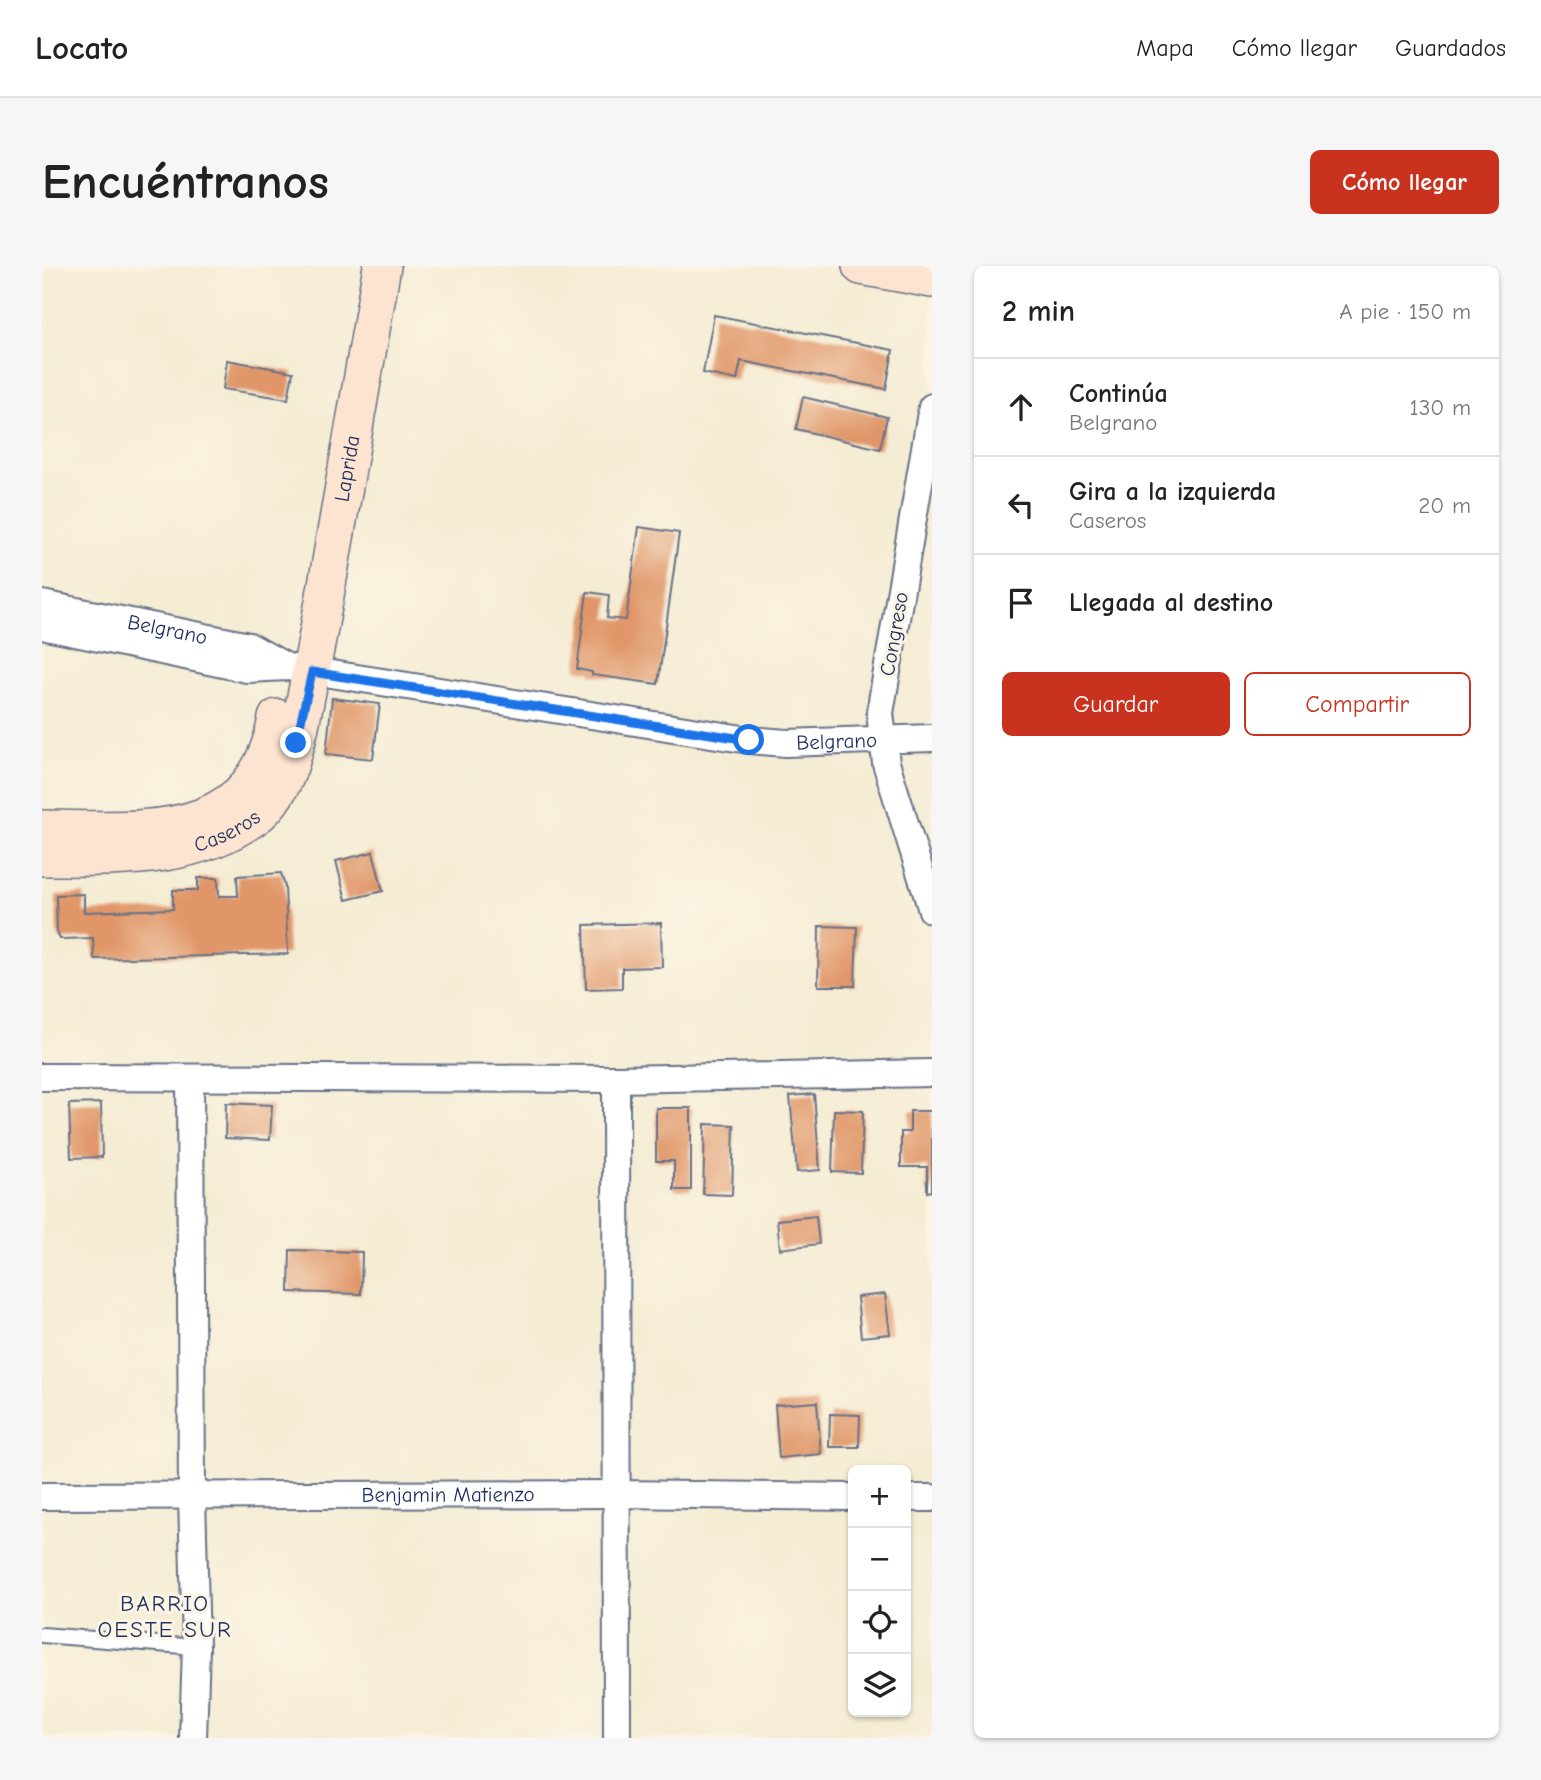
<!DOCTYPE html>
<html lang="es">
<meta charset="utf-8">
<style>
:root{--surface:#fff;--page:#f6f6f6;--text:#222;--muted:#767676;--line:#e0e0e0;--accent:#c8321e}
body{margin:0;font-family:"Comic Neue",sans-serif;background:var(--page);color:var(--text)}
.controls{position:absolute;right:21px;bottom:21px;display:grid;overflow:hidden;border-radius:10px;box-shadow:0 2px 5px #0004}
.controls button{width:63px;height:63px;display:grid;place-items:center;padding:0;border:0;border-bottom:2px solid var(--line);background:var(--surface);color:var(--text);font:35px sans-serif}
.stop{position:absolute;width:21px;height:21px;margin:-16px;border:5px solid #1a73e8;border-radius:50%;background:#fff}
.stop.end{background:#1a73e8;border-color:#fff;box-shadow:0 2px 7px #0008}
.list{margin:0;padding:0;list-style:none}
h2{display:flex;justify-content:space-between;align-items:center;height:91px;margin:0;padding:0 28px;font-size:30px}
h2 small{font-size:23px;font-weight:400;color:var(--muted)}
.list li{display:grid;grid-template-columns:46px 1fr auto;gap:21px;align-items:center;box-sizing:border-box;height:98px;padding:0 28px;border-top:2px solid var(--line)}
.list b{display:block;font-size:26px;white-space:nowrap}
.list p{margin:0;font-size:23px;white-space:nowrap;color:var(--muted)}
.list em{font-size:23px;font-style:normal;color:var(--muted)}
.actions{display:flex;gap:14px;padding:21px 28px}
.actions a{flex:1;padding:16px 0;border:2px solid var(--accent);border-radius:10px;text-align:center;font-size:24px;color:var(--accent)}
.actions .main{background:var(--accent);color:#fff}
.icon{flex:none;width:38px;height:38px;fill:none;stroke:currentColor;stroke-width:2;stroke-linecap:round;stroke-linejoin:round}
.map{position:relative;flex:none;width:890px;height:1472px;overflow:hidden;border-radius:10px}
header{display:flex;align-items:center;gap:42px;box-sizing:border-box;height:98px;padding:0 35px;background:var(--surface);border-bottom:2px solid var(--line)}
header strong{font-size:33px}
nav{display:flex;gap:38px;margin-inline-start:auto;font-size:24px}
.intro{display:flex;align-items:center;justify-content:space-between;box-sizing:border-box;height:168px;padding:0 42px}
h1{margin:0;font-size:49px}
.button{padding:18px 32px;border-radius:10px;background:var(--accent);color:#fff;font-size:24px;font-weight:700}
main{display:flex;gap:42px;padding:0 42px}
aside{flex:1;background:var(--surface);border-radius:10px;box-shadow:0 2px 5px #0004}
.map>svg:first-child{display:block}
.building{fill:#e09668}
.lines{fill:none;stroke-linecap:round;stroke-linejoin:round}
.lane-casing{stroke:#677187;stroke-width:18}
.street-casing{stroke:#677187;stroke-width:30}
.secondary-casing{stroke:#677187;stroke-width:40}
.lane{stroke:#fff;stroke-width:14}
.street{stroke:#fff;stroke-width:26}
.secondary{stroke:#fde4d0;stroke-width:37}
.route{stroke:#1a73e8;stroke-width:9}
.labels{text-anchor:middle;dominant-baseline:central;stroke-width:6;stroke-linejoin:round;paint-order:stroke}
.street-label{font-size:21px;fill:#1b2f5e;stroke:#fcf5e5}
.neighbourhood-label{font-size:23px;letter-spacing:2px;fill:#1b2f5e;stroke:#fcf5e5}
</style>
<header>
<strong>Locato</strong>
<nav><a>Mapa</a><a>Cómo llegar</a><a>Guardados</a></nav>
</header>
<div class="intro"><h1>Encuéntranos</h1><a class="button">Cómo llegar</a></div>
<main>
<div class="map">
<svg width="890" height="1472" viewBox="0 0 890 1472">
<rect width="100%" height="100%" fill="#fcf5e5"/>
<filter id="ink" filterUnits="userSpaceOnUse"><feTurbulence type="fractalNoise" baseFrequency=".0143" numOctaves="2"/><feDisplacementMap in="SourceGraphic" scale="14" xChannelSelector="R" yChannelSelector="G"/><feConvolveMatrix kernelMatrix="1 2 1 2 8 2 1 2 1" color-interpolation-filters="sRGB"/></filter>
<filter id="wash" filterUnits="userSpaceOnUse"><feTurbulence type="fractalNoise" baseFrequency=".00686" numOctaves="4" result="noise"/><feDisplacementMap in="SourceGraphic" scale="28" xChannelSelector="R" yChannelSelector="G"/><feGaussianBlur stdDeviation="1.57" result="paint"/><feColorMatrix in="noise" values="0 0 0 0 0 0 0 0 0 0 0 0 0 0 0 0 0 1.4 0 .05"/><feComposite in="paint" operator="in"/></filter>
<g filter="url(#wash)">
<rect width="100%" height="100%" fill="#f4ecd3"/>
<g id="blocks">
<path class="building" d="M672,49L851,84L844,123L699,95L695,114L661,107Z
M185,94L251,106L246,133L181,123Z
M761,131L845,151L838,183L754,163Z
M597,261L637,267L616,418L550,409V406L535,403L545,326L567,329L565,352L584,354Z
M290,432L338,438L331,493L284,488Z
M331,586L341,625L304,634L294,595Z
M239,607L243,621L246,688L52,693L51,672L18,673L15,665L14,629L42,628V646L131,643V624H156V612H176L177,630H196L195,610Z
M619,657L620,701L580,702V722L544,723L542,659Z
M777,660L815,661L813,720H776Z
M772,828L778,904L755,906L748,830Z
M59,837L60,891L29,892L27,838Z
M184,837L230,839L228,874L183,872Z
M614,842H649V924H632V895H614Z
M792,844L821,845L819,907L790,906Z
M868,845H890V925L885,926V901H859V866H868Z
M663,858L692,859L690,929L661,928Z
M774,950L777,978L738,983L735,954Z
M248,984L320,986L319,1028L247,1026Z
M843,1028L848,1068L819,1071L815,1031Z
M775,1136L779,1188L737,1192L733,1139Z
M788,1148L818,1149L817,1181H787Z"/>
</g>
</g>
<g filter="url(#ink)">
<use href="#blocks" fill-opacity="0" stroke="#677187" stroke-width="2"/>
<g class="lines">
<g class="lane-casing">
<path id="lane" d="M0,1369L154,1381"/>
</g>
<g class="street-casing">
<g id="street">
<path d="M890,141L838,447L844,497L890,644"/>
<path id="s1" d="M0,338L207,380L243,400"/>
<path id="s2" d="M0,360L205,403L245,401L707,474L744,477L890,472"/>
<path d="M0,811L574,813L890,807"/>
<path d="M148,812L150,1231L154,1381L151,1472"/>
<path d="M574,813L575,1472"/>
<path id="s3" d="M0,1230L576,1228L811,1231"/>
<path d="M864,1232H890"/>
</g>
</g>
<g class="secondary-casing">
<g id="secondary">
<path d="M819,0L890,13"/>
<path d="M0,563C100,563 212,580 235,452"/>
<path id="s4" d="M0,591C74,591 152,596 215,549C227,540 236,525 243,511C252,490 257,467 261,445C269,407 276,368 283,330C302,220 321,110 340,0"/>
</g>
</g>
<use href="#lane" class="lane"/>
<use href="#street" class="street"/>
<use href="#secondary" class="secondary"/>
</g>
</g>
<g class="lines" filter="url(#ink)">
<path class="route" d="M254,477L270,406L707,474"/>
</g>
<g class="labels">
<g class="street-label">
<text stroke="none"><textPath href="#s4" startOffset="586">Laprida</textPath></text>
<text stroke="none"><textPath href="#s1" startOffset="128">Belgrano</textPath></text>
<text transform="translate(852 368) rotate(-80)">Congreso</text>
<text stroke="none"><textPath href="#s2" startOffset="805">Belgrano</textPath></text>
<text stroke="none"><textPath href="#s4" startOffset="189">Caseros</textPath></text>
<text stroke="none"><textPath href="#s3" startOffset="406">Benjamin Matienzo</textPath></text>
</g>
<g class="neighbourhood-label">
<text x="123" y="1337">BARRIO<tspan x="123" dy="26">OESTE SUR</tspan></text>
</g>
</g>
</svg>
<div class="controls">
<button>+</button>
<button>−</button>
<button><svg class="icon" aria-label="locate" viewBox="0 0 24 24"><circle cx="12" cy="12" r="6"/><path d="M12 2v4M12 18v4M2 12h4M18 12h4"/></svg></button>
<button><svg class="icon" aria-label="layers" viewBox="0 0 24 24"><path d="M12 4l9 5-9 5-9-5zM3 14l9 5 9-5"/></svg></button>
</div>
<div class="stop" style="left:707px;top:474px"></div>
<div class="stop end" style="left:254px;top:477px"></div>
</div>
<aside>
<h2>2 min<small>A pie · 150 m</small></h2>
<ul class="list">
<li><svg class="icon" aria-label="ahead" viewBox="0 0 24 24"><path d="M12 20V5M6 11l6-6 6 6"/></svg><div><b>Continúa</b><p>Belgrano</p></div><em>130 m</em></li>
<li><svg class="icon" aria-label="left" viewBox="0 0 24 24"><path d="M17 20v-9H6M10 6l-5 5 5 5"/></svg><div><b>Gira a la izquierda</b><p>Caseros</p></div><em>20 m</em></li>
<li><svg class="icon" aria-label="arrive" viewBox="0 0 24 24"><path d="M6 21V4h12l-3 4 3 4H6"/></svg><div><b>Llegada al destino</b></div></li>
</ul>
<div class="actions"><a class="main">Guardar</a><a>Compartir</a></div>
</aside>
</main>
